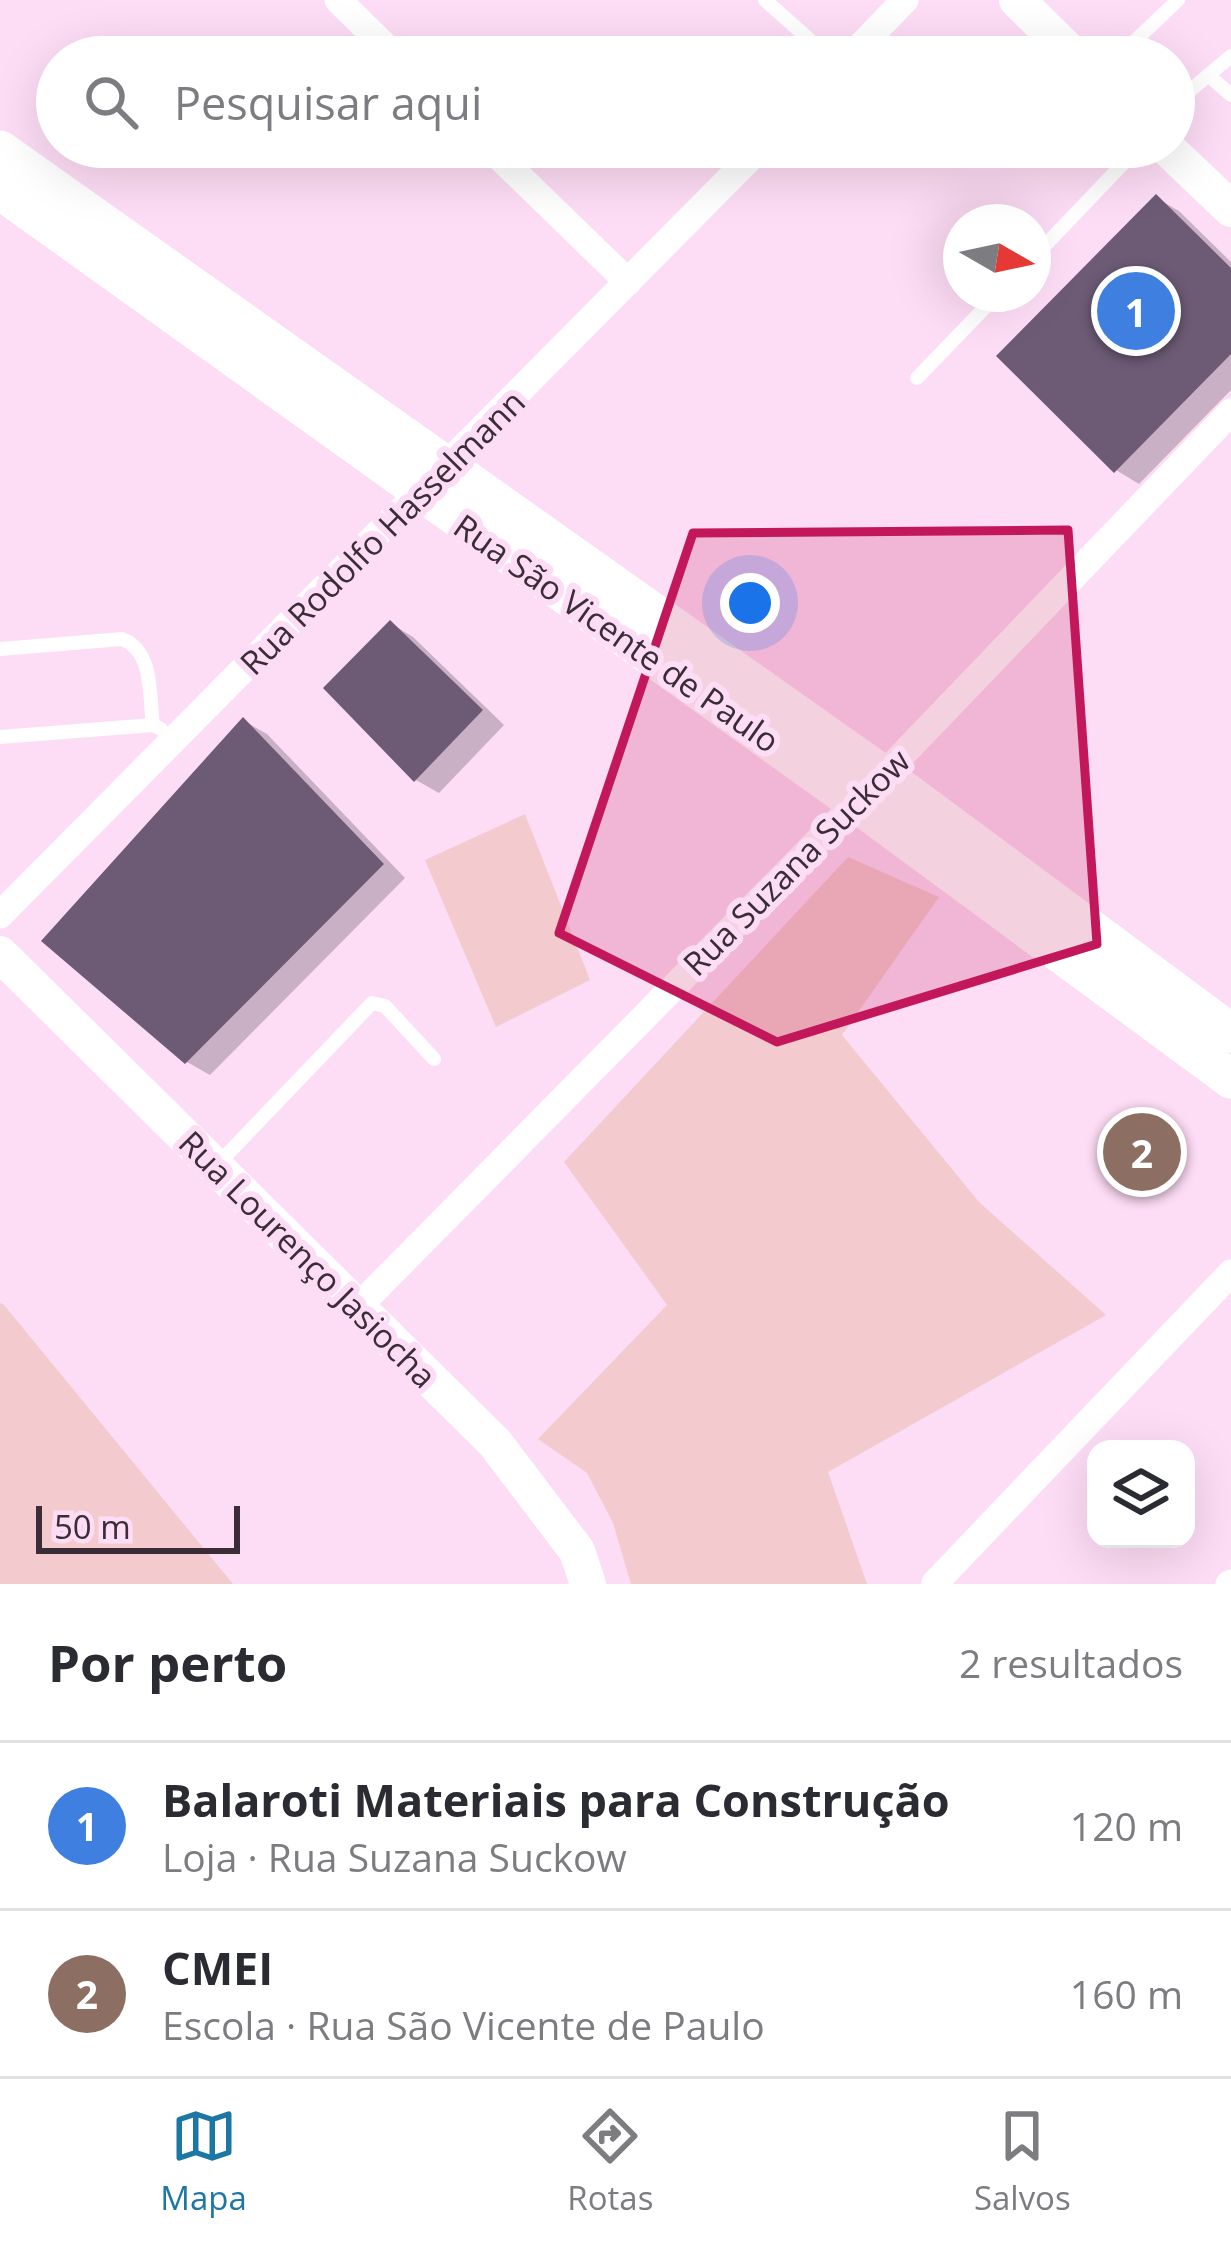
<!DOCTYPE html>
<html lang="pt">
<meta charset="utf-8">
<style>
:root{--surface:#fff;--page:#f7f7f7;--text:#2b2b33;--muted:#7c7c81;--line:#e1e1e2;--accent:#1d77a5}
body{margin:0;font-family:"Open Sans",sans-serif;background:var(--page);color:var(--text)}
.controls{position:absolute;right:36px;bottom:36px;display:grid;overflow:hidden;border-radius:24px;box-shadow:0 12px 48px #0002}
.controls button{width:108px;height:108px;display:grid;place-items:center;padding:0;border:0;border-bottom:3px solid var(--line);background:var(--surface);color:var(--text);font:60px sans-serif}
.compass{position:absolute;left:943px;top:204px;width:108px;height:108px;border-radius:50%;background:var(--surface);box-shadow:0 12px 48px #0002;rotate:99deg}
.scale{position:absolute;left:36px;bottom:30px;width:204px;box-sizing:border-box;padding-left:12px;border:6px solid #3a2d37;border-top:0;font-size:33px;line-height:42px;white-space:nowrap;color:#3a2d37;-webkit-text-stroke:9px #fddcf5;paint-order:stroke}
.you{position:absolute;left:750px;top:603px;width:42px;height:42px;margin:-30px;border:9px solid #fff;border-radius:50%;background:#1a73e8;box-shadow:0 0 0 18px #1a73e833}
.badge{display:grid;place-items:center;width:78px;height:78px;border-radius:50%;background:var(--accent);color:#fff;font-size:39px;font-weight:700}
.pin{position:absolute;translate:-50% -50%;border:6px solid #fff;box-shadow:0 3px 12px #0006}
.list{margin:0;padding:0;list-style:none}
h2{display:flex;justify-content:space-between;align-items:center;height:156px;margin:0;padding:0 48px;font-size:51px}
h2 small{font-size:39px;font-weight:400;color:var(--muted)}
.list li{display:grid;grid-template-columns:78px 1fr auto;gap:36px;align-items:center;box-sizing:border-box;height:168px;padding:0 48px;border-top:3px solid var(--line)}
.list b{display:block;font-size:45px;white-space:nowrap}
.list p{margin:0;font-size:39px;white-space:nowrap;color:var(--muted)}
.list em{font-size:39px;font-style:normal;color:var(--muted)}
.icon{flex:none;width:66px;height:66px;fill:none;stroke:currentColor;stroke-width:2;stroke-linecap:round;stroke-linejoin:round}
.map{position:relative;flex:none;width:1231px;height:1584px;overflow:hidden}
.search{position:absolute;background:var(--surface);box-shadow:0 12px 48px #0002;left:36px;right:36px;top:36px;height:132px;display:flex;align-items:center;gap:30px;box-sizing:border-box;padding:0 42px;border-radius:66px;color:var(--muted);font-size:45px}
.sheet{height:492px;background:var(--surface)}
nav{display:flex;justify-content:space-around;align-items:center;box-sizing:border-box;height:168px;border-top:3px solid var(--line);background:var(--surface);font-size:33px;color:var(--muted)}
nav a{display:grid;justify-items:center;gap:6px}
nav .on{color:var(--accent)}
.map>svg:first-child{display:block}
.green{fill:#f3cbce}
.shadow{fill:#0003}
.building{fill:#6d5b76}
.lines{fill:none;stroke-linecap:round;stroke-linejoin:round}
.service{stroke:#fff;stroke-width:14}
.minor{stroke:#fff;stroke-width:27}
.tertiary{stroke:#fff;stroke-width:36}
.secondary{stroke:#fff;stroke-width:39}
.marked{fill:#c2185b;fill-opacity:0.2;stroke:#c2185b;stroke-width:9;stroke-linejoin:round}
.labels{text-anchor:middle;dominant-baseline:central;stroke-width:12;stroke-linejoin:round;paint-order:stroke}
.street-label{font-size:33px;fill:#3a2d37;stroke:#fddcf5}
</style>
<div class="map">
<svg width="1231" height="1584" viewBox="0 0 1231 1584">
<rect width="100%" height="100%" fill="#fddcf5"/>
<path class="green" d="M525,814L590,980L496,1027L425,860Z
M848,857L939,897L842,1035L979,1202L1106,1315L828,1472L867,1584H631L613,1523L587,1473L538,1439L667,1305L564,1162Z
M0,1303L4,1305L233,1584H0Z"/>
<path class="shadow" d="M1156,198L1179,211L1231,262V390L1139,484L1116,470Z
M390,623L413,637L504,725L439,793L416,780Z
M244,721L267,734L405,878L210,1075L187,1062Z"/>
<path class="building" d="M1156,194L1231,268V354L1114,473L996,356Z
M390,620L483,710L414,782L323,688Z
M243,717L384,864L185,1064L41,941Z"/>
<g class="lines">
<path class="service" d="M765,0L829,57
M1118,57L1178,0
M1208,75L1231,95
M1174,104L1231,56
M1033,258L1139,147
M917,378L998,294
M0,649L122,639C154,651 149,696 153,725
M0,737L153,725L161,729
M219,1163L372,1003L385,1006L434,1059"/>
<path class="minor" d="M338,0L396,57
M850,57L905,0
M489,147L628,282
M0,915L761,147
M356,1309L883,775L1231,412
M935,1583L1231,1273
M1229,1584L1231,1583"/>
<path class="tertiary" d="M1017,0L1075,57
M1166,147L1231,209
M0,954L495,1443L577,1551L588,1584"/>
<path class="secondary" d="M0,150L883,775L1231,1033
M0,190L863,808L1231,1079"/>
</g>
<path class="marked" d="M1068,530L1097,944L777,1042L559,933L693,533Z"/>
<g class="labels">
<g class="street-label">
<text transform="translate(382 532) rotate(-45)">Rua Rodolfo Hasselmann</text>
<text transform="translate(617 633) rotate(35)">Rua São Vicente de Paulo</text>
<text transform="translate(796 862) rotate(-45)">Rua Suzana Suckow</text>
<text transform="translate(308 1259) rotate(45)">Rua Lourenço Jasiocha</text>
</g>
</g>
</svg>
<div class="controls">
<button><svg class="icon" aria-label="layers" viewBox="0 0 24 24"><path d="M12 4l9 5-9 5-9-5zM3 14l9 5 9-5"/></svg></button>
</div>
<svg class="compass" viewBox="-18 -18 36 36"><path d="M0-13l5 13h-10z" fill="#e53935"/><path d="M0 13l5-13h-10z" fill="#7c7c81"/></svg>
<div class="scale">50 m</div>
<div class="you"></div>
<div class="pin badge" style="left:1136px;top:311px;background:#3f7fe0">1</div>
<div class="pin badge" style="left:1142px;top:1152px;background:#8d6e63">2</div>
<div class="search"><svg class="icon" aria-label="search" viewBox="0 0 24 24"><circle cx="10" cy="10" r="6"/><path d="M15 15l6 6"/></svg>Pesquisar aqui</div>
</div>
<section class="sheet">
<h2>Por perto<small>2 resultados</small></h2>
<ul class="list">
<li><span class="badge" style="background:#3f7fe0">1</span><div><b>Balaroti Materiais para Construção</b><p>Loja · Rua Suzana Suckow</p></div><em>120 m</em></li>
<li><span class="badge" style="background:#8d6e63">2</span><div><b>CMEI</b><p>Escola · Rua São Vicente de Paulo</p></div><em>160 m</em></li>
</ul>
</section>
<nav>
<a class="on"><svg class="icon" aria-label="map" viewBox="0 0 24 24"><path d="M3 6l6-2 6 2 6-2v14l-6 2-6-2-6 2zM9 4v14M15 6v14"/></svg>Mapa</a>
<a><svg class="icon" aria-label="directions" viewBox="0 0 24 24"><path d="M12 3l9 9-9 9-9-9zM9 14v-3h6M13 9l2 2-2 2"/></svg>Rotas</a>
<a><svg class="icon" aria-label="saved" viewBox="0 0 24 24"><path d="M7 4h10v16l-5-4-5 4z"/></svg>Salvos</a>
</nav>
